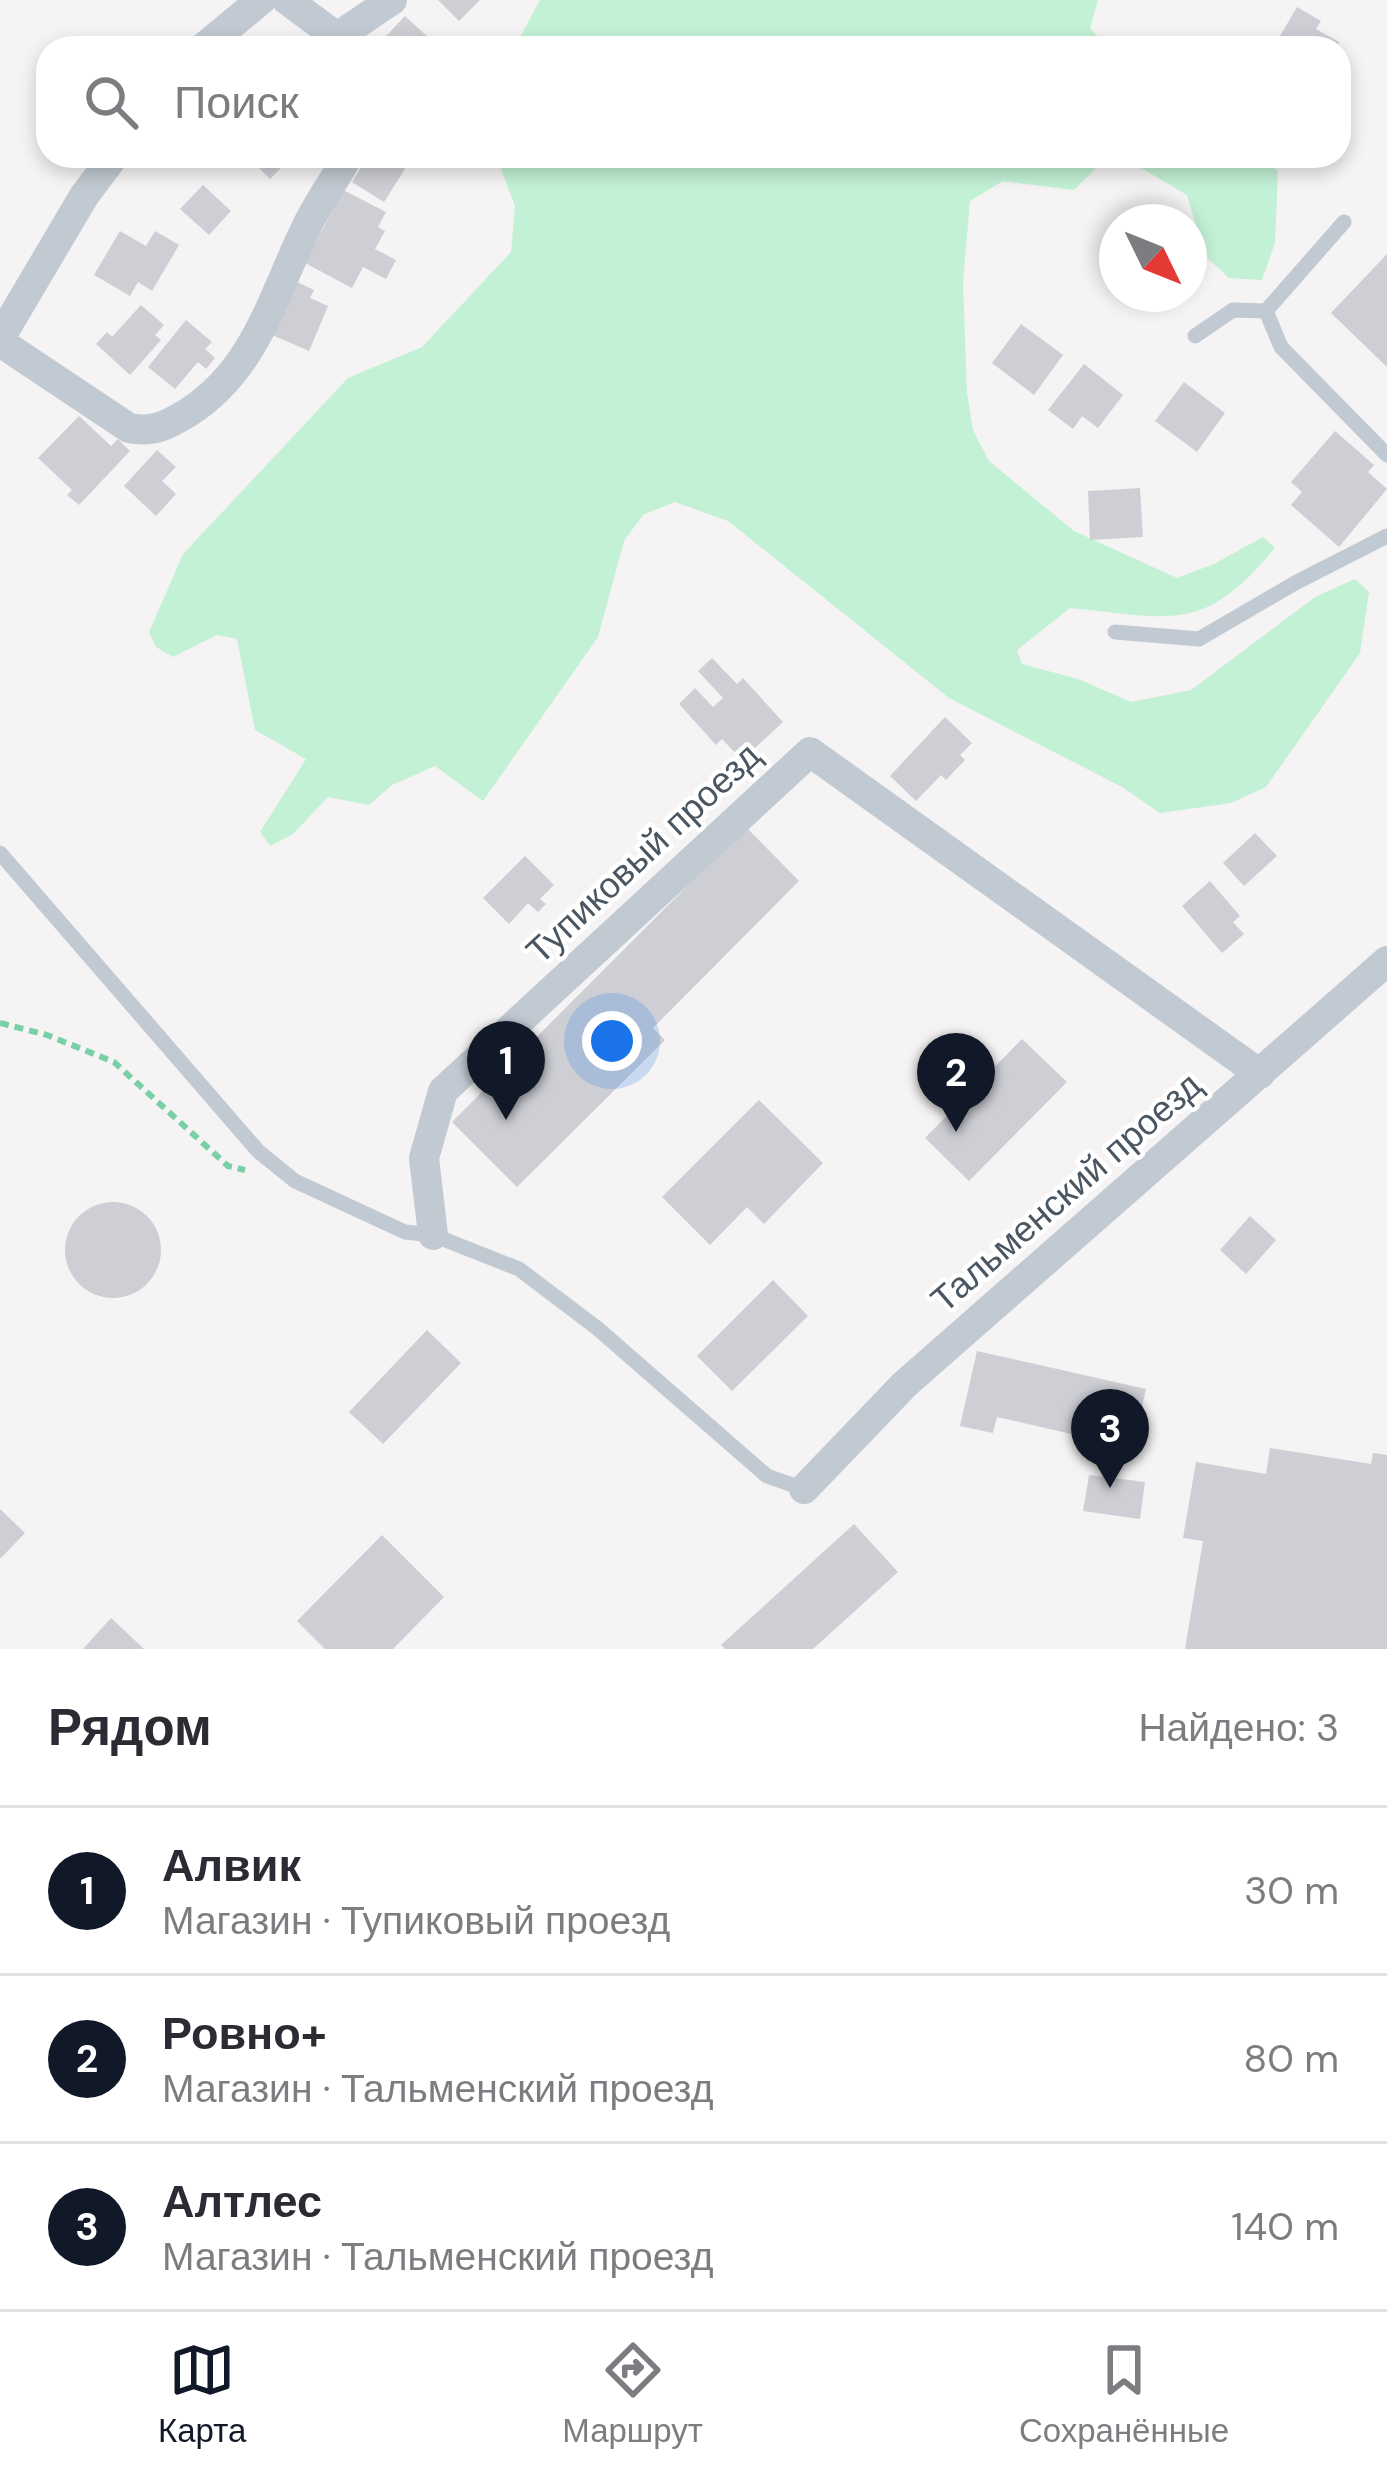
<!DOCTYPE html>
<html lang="ru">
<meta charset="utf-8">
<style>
:root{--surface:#fff;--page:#f7f7f7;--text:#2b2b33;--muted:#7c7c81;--line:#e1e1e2;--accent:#111827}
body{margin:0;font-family:"DM Sans",sans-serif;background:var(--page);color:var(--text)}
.compass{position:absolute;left:1099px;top:204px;width:108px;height:108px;border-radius:50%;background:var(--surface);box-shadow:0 6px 18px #0003;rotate:133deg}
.you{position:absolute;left:612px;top:1041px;width:42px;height:42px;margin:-30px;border:9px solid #fff;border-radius:50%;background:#1a73e8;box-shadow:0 0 0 18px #1a73e833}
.badge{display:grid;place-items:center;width:78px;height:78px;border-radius:50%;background:var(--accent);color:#fff;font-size:39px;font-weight:700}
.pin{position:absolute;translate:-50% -99px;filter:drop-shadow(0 3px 6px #0008)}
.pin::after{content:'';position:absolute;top:63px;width:42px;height:36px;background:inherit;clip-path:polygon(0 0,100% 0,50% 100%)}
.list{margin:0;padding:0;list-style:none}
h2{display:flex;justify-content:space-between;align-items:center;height:156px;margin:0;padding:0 48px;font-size:51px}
h2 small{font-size:39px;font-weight:400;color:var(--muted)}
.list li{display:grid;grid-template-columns:78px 1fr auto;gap:36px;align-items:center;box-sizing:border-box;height:168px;padding:0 48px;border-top:3px solid var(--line)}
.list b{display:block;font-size:45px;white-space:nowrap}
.list p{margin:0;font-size:39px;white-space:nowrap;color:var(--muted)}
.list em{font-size:39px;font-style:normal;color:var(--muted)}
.icon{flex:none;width:66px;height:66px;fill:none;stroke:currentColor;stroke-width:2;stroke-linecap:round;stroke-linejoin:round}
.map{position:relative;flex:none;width:1387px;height:1649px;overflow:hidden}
.search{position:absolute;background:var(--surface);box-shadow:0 6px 18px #0003;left:36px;right:36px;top:36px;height:132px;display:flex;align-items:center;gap:30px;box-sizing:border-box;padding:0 42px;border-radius:36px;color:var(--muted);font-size:45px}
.sheet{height:660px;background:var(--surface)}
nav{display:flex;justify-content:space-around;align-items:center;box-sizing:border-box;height:168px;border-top:3px solid var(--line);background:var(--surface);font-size:33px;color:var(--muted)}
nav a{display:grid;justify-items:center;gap:6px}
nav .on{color:var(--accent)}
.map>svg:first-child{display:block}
.green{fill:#c3f1d5}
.building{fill:#cdcfd5}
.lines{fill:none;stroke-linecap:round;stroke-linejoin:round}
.path{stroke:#7ad0a6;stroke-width:6;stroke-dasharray:9 6;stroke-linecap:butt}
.lane{stroke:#c1cad2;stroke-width:15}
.street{stroke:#c1cad2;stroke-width:30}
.labels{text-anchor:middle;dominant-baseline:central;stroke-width:9;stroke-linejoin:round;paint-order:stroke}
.street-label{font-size:36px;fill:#4a5661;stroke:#fff}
</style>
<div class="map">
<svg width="1387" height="1649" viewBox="0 0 1387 1649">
<rect width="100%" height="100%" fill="#f5f3f3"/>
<path class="green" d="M540,0H1098L1090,28L1107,48H514Z
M496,156H1108L1074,190L1003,181L970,201L963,282L967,393L973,430L989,461L1074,531L1177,578L1214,564L1263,537L1275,548C1203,635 1172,618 1070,608L1017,650L1022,664L1078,679L1131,702L1191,690L1315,597L1355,579L1369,592L1360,653L1266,787L1231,803L1160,813L1122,787L949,698L728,521L675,502L643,515L624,541L598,637L483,801L435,766L392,785L369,805L328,797L293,834L270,846L260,832L306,759L255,730L237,639L217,635L173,657L156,647L149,632L183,554L348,378L422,347L511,252L515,206Z
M1121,156H1260L1278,171L1275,243L1262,280L1229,278L1205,256L1187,195Z"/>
<path class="building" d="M438,0H480L459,21Z
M1297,7L1321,21L1316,29L1339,42L1336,48H1288L1291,43L1280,36Z
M405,16L440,48H375Z
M247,156H293L270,179Z
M368,156H382L405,169L384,202L352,182Z
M203,185L231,211L209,235L180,209Z
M343,190L386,212L378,227L385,231L375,249L396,260L386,279L363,267L352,288L305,263Z
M1150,203L1165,222H1126Z
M120,231L146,246L155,231L179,245L152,291L138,282L130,296L94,275Z
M1387,254V367L1331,313Z
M295,281L314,290L310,298L328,306L309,351L272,335Z
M141,305L164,325L155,335L161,340L130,375L96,344L107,332L112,337Z
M186,320L212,342L205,349L215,358L206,369L198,362L175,389L148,367Z
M1021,324L1063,355L1034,395L992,363Z
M1084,364L1123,395L1098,428L1082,416L1073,429L1048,410Z
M1184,382L1225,413L1197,452L1155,421Z
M79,416L111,446L118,439L130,451L79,505L67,495L72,490L38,458Z
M1335,431L1374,465L1368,472L1387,489L1339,547L1291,505L1302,492L1291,482Z
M157,450L176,467L162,481L176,494L156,516L124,486Z
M1140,488L1143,537L1090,540L1088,491Z
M712,658L737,684L743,678L783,722L742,760L722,739L716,745L679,704L695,688L713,707L723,698L698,671Z
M945,717L972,743L960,755L965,760L946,780L941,775L916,801L890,776Z
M746,827L799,881L653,1028L665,1040L517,1187L452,1122Z
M1255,833L1277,856L1244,886L1223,863Z
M525,856L554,885L540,899L546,904L538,912L528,903L509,924L483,898Z
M1210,881L1240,916L1233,922L1244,934L1222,953L1182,906Z
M1022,1039L1067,1082L969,1181L925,1138Z
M759,1100L823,1163L764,1224L747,1207L710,1245L662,1197Z
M65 1250a48 48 0 1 1 96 0a48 48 0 1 1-96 0Z
M1250,1216L1276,1240L1246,1274L1220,1250Z
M773,1280L808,1316L732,1391L697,1356Z
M427,1330L461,1363L383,1444L349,1412Z
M977,1351L1146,1389L1137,1429L1085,1417L1080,1436L997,1417L993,1433L960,1426Z
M1270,1448L1371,1464L1373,1453L1387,1455V1649H1185L1203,1541L1183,1538L1196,1462L1266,1474Z
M1089,1475L1145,1482L1140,1519L1083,1511Z
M0,1509L25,1533L0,1559Z
M854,1524L898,1572L813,1649H725L721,1645Z
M382,1535L444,1597L393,1649H325L297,1621Z
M111,1618L144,1649H83Z"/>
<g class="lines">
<path class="path" d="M0,1023L47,1035L114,1062L228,1166L245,1170"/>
<path class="lane" d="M1266,311L1281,347L1387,455
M1195,336L1233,310L1266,311L1344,222
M1115,632L1199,639L1295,583L1387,536
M0,853L258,1151L295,1181L405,1232L433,1235L519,1269L597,1328L767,1476L804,1489"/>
<path class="street" d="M287,0L337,37L392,0
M203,48L261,0
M0,338L84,196L114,156
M0,342L129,428C153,433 168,425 189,412C256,369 273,295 306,228C318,202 335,180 348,156
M433,1235L424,1158L443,1091L810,752L1260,1074
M804,1489L905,1384L1387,961"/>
</g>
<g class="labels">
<g class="street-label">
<text transform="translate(643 853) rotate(-43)">Тупиковый проезд</text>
<text transform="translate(1066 1192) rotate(-41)">Тальменский проезд</text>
</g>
</g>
</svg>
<svg class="compass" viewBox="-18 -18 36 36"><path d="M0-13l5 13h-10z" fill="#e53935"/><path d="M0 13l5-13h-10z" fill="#7c7c81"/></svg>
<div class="you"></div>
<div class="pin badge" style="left:506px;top:1120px">1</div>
<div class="pin badge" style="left:956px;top:1132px">2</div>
<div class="pin badge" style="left:1110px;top:1488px">3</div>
<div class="search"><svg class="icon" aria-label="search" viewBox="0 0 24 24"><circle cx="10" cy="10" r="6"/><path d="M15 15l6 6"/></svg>Поиск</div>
</div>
<section class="sheet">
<h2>Рядом<small>Найдено: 3</small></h2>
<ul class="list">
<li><span class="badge">1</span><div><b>Алвик</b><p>Магазин · Тупиковый проезд</p></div><em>30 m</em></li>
<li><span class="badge">2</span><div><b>Ровно+</b><p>Магазин · Тальменский проезд</p></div><em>80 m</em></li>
<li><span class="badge">3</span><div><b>Алтлес</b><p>Магазин · Тальменский проезд</p></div><em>140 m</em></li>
</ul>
</section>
<nav>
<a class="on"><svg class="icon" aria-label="map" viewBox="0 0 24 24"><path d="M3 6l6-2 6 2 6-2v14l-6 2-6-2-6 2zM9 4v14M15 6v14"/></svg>Карта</a>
<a><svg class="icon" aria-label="directions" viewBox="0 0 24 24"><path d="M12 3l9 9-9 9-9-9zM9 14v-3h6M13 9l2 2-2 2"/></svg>Маршрут</a>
<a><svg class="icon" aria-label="saved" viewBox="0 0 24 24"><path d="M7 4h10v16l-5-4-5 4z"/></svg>Сохранённые</a>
</nav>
